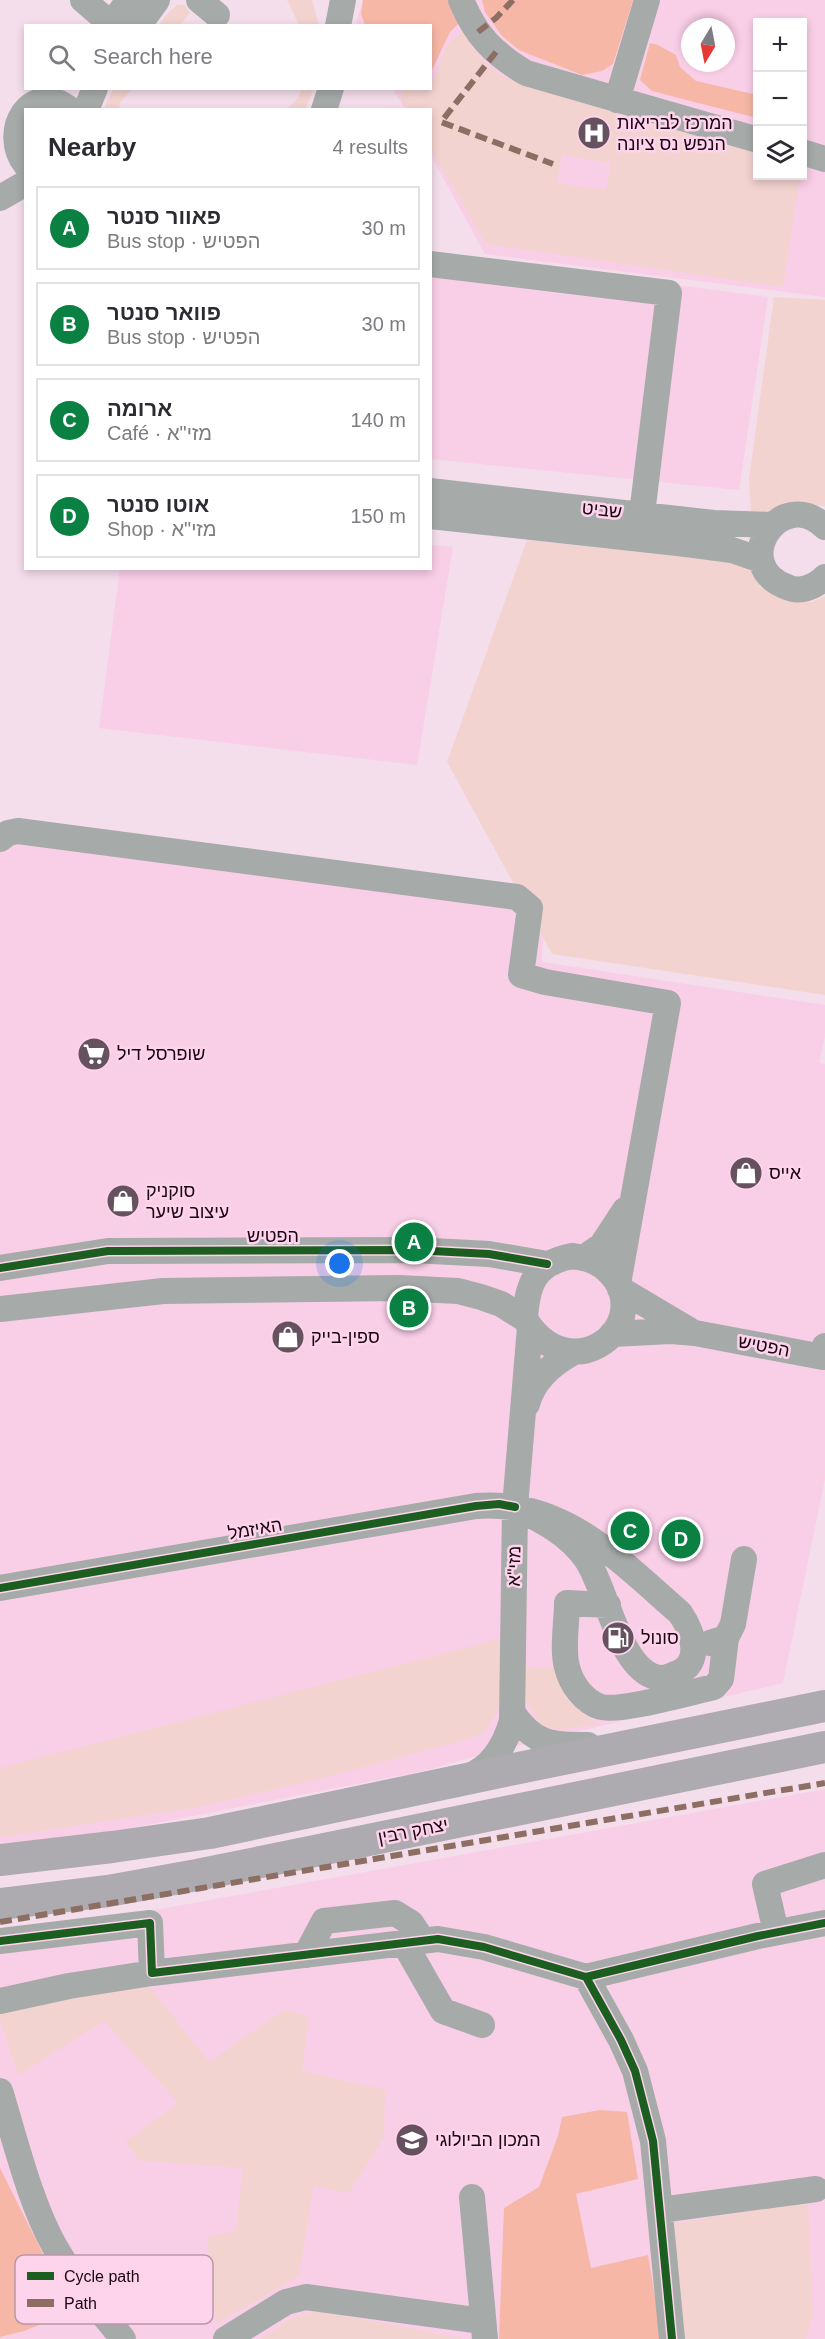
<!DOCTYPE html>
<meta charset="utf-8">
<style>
:root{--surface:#fff;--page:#f7f7f7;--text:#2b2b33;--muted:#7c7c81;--line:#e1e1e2;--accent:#0b8043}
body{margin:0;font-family:Arial,"Noto Sans Hebrew",sans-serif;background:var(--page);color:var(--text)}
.controls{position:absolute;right:18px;top:18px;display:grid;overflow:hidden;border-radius:0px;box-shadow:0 3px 9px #0003}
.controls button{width:54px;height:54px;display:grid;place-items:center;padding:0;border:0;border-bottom:2px solid var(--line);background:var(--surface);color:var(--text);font:30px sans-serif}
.compass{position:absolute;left:681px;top:18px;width:54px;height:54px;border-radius:50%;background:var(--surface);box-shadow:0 3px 9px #0003;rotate:190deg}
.you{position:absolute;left:340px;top:1264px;width:21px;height:21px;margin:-15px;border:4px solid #fff;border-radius:50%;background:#1a73e8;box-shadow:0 0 0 9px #1a73e833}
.badge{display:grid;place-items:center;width:39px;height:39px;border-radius:50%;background:var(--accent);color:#fff;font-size:20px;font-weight:700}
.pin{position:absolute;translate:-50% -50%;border:3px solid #fff;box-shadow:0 2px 6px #0006}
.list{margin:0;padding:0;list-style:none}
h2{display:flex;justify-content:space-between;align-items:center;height:78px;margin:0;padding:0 24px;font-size:26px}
h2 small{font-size:20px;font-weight:400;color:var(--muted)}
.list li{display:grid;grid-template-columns:39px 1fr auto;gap:18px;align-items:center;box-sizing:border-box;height:84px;margin:0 12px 12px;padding:0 12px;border:2px solid var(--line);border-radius:0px}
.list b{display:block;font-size:22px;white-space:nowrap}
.list p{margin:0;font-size:20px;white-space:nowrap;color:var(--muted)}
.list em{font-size:20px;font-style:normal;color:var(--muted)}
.icon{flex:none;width:33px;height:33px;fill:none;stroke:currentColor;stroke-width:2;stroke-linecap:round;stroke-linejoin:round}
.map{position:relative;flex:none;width:825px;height:2339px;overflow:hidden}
.search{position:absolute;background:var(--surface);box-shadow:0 3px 9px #0003;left:24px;top:24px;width:408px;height:66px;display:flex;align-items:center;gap:15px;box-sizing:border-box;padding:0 21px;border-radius:0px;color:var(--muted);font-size:22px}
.panel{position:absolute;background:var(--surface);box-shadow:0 3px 9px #0003;left:24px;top:108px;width:408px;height:462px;border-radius:0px}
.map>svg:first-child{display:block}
.built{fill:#f9cee7;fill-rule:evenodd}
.green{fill:#f3d3d0;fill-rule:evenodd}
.forest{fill:#f7b7a6}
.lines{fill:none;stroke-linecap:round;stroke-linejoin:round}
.minor{stroke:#a6aaa9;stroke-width:26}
.major{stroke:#adabaf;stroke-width:32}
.quiet{stroke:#8d6e63;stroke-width:6;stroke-dasharray:12 6;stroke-linecap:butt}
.cycleway-casing{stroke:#fed4ec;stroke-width:11}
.cycleway{stroke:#1b5e20;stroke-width:8}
.labels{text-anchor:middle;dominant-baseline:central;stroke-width:5;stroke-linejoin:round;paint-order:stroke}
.poi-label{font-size:18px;fill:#1a0513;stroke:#fed4ec;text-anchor:start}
.street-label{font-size:18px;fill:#1a0513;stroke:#fed4ec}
.key{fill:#fed4ec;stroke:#ba96ab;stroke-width:1.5}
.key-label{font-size:16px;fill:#1a0513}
</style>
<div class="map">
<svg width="825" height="2339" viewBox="0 0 825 2339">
<rect width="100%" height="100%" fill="#f4deeb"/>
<path class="built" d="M363,0H825V297L485,254L431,156L430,110L405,109L393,89L430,88V26H358L356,22ZM758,22H802V176H758ZM690,27H726V63H690Z
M431,253L768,297L739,490L431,459Z
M431,545L453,547L417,765L99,728L120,569L430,568Z
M0,826L545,891L542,962L825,1005V1037L819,1063L825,1064V1479L783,1683L495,1751L424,1771L80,1838L0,1848Z
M825,1789V2339H0V1942L22,1934Z"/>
<path class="green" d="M287,0H312L319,25H299Z
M177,5H185L190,13L180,25H159L169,12Z
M462,31L481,58L501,76L529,87L757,150L758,176H800L783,287L486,244L431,150L430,110L407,109L401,100L403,89L418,91L422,89L430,88C431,86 445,49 447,46C450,41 457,36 462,31ZM562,155L611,163L606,190L557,183Z
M113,89H132L120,103L119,109H104Z
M302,89H314L305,109H287L298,98Z
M774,297L825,300V506H790L751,514L749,479Z
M527,540L748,564L760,587L789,598L812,602L825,596V995L552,954L447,762Z
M499,1639L503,1681L497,1713L482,1735L327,1777L193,1808L0,1837V1768Z
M524,1668H558L567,1699L597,1724L558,1730L540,1724L526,1701Z
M144,1980L209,2062L284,2010L309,2016L302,2071L385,2090L384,2137L349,2193L314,2186L299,2276L216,2324L207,2237L236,2231L243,2168L140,2161L125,2142L178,2103L104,2021L18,2075L0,2021V2010Z
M808,2201L813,2315L806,2339H685L668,2225Z
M317,2311L462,2338V2339H261L292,2318Z"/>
<path class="forest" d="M363,0H449L460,22L450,32L431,72L430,26L365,25L361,14Z
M482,0H633L613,64L602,71L582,75L519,50L502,36L485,12Z
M650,43L658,45L676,55L680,67L696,81L757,95V118L652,91L640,80Z
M600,2110L627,2112L638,2179L576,2194L591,2268L648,2255L662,2339H499L504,2208L539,2187L558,2136L562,2117Z
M0,2168L62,2292L61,2316L24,2331L0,2337Z"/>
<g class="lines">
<path class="minor" d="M83,0L111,24
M199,0L217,15
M461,0C476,36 493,53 526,73L758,140
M110,26L129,0
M138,26L157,0
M338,26L343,0
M617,100L647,0
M86,110L95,88
M324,110L331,88
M802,152L825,159
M26,165C0,132 30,79 71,110
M0,198L26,183
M430,264L669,293L642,514
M430,491L714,523L773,525
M430,516L686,544L732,550L761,560
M825,527C780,484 728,565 787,587C800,593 815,587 825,577
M0,839L8,833L18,831L517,897L530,908L521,975L545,982L668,1003L618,1284
M572,1256C591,1258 604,1264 615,1279C650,1330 569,1390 525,1319C527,1284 535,1263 572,1256Z
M585,1257L602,1245L625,1210
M0,1268L108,1251L413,1250L489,1254L547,1264
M620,1289L689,1330
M0,1309L163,1291L399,1288L458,1291L481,1297L501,1304L525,1319
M612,1334L671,1331L695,1333L823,1357L825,1346
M527,1404C533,1381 552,1364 572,1353
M0,1588L476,1506C563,1499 620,1561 680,1613C693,1632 704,1664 675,1674C671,1676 667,1678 662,1678C621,1677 607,1590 587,1560C569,1534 543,1521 515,1507
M608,1605L567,1603C567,1621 562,1650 567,1667C571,1684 584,1702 601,1707C621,1712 691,1692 714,1687L721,1679L726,1638
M710,1643L726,1638L733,1624L744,1559
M512,1712C534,1745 551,1745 588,1745
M467,1777C492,1768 505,1745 512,1721L515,1507L530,1327
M776,1932L765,1884L825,1865
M0,1941L150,1923L152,1973L438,1939L484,1947L586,1977L758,1936L825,1923
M404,1943L443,2011L482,2025
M306,1955L324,1921L395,1913L411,1923L423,1941
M586,1977L621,2040L635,2071L653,2141L672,2339
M0,2001L69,1986L152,1973
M0,2091C15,2139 30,2203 55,2247C74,2280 99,2309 123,2339
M472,2197L485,2339
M660,2210L816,2189
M226,2339L286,2302L306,2297L482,2321"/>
<path class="major" d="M0,1860L112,1847L210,1833L514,1769L825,1706
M0,1904L108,1891L197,1875L825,1747"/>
<path class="quiet" d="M478,32L496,18L513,0
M496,52L441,122L553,164
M0,1922L825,1783"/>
<g class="cycleway-casing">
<path id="cycleway" d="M0,1268L108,1251L413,1250L489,1254L547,1264
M0,1588L476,1506L499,1504L515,1507
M0,1941L150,1923L152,1973L438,1939L484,1947L586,1977L758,1936L825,1923
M586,1977L621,2040L635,2071L653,2141L672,2339"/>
</g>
<use href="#cycleway" class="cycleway"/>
</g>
<defs>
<g id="hospital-disc" transform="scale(1.725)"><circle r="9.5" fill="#66515f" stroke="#fed4ec"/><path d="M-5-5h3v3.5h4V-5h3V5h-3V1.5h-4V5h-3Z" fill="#fff"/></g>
<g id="supermarket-disc" transform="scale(1.725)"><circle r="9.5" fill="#66515f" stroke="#fed4ec"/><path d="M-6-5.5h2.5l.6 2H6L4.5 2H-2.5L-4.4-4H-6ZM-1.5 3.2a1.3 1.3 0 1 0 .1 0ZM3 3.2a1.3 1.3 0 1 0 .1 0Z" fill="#fff"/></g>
<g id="shop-disc" transform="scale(1.725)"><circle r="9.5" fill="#66515f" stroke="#fed4ec"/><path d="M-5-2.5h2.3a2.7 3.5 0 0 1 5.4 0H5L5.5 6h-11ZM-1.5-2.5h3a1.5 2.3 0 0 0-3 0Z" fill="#fff"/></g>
<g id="fuel-disc" transform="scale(1.725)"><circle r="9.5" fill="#66515f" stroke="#fed4ec"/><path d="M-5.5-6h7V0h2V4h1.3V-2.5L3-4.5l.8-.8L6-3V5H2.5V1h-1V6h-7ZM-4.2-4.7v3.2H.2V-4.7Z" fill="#fff"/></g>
<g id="university-disc" transform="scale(1.725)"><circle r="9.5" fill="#66515f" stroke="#fed4ec"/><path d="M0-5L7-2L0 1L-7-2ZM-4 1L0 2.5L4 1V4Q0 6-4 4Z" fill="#fff"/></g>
</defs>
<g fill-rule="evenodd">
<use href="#hospital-disc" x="594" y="133"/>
<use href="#supermarket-disc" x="94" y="1054"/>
<use href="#shop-disc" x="746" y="1173"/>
<use href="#shop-disc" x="123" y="1201"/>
<use href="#shop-disc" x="288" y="1337"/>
<use href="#fuel-disc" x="618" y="1638"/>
<use href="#university-disc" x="412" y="2140"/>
</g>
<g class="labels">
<g class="poi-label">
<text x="617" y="123">המרכז לבריאות<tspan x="617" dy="21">הנפש נס ציונה</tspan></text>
<text x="117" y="1054">שופרסל דיל</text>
<text x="769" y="1173">אייס</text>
<text x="146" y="1191">סוקניק<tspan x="146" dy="21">עיצוב שיער</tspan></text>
<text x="311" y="1337">ספין-בייק</text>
<text x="641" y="1638">סונול</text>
<text x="435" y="2140">המכון הביולוגי</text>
</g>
<g class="street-label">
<text transform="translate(602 510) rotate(6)">שביט</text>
<text x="273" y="1236">הפטיש</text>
<text transform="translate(764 1346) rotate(11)">הפטיש</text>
<text transform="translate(255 1529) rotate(-10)">האיזמל</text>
<text transform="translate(514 1566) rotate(-89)">מזי"א</text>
<text transform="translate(413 1831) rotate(-11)">יצחק רבין</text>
</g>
</g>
<rect x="15" y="2255" width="198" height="69" rx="9" class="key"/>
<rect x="27" y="2272" width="27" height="8" fill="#1b5e20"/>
<rect x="27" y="2299" width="27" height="8" fill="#8d6e63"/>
<g class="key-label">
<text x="64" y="2282">Cycle path</text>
<text x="64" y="2309">Path</text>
</g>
</svg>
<div class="controls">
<button>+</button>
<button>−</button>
<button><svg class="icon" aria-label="layers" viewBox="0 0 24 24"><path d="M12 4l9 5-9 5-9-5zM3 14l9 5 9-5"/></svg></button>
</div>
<svg class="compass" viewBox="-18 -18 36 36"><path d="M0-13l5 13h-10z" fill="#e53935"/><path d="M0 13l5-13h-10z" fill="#7c7c81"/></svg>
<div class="you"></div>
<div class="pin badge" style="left:414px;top:1242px">A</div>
<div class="pin badge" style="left:409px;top:1308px">B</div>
<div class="pin badge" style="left:630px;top:1531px">C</div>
<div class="pin badge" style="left:681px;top:1539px">D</div>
<div class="search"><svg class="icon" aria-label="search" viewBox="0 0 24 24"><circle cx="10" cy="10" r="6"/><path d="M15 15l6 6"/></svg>Search here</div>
<section class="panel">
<h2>Nearby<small>4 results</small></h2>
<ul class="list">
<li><span class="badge">A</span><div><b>פאוור סנטר</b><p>Bus stop · הפטיש</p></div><em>30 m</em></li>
<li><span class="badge">B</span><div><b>פוואר סנטר</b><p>Bus stop · הפטיש</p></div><em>30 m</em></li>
<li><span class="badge">C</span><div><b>ארומה</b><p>Café · מזי&quot;א</p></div><em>140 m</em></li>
<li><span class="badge">D</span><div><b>אוטו סנטר</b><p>Shop · מזי&quot;א</p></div><em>150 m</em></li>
</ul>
</section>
</div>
